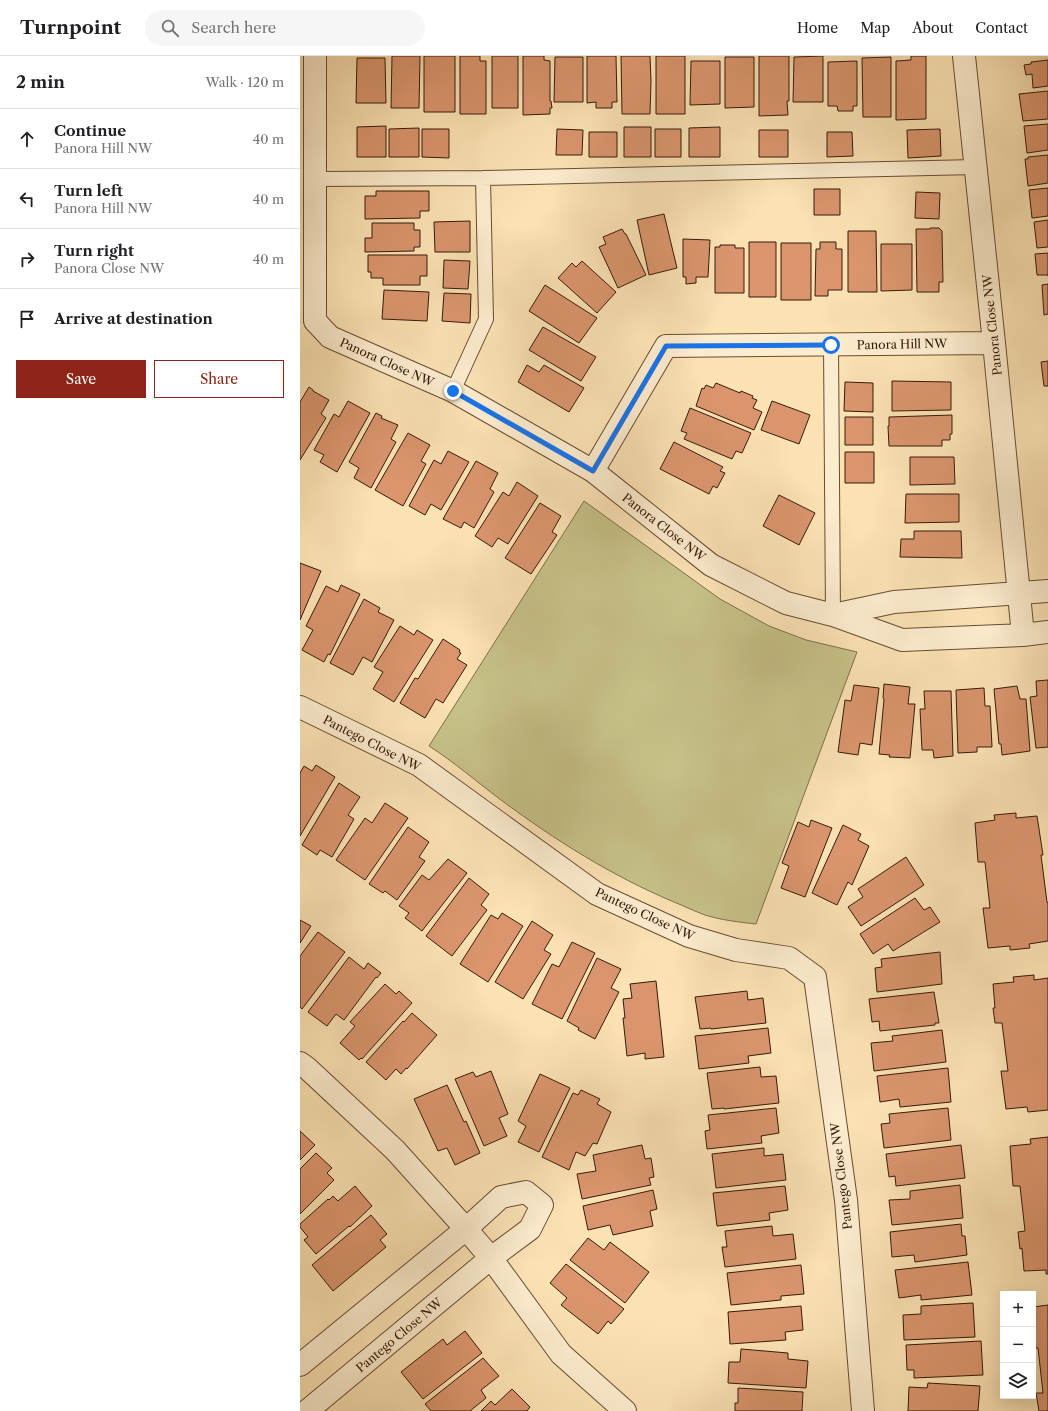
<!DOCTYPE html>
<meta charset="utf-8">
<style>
:root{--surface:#fff;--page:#f6f6f6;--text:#202124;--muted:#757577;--line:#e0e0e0;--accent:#8f2418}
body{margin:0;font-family:"Libre Caslon Text",serif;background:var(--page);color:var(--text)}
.controls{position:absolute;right:12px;bottom:12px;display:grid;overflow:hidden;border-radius:0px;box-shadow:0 4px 16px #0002}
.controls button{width:36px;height:36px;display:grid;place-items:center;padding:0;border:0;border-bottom:1px solid var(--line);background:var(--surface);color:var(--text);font:20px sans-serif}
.stop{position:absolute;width:12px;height:12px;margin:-9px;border:3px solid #1a73e8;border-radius:50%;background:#fff}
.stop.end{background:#1a73e8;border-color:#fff;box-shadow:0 1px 4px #0008}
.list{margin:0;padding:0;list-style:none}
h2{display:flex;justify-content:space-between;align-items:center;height:52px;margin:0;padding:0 16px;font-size:17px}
h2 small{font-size:13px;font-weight:400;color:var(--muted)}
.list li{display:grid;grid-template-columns:26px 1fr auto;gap:12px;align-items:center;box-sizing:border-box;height:60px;padding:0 16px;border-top:1px solid var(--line)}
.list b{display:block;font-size:15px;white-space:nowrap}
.list p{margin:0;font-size:13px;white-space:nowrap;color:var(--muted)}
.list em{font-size:13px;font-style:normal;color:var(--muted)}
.actions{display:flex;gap:8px;padding:12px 16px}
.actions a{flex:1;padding:9px 0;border:1px solid var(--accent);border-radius:0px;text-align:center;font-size:14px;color:var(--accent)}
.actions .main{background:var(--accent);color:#fff}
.icon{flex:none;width:22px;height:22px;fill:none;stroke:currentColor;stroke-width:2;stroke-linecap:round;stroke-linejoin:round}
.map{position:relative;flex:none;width:748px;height:1355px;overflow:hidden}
header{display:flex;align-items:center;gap:24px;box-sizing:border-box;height:56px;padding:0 20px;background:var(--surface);border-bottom:1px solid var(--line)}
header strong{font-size:19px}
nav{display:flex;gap:22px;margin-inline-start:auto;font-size:14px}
.search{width:280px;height:36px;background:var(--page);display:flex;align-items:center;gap:10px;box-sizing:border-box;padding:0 14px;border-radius:22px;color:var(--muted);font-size:15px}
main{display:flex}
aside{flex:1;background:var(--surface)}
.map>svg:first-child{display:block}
.green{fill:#c6c188;stroke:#7e6e49}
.building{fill:#da956e;stroke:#371a0a}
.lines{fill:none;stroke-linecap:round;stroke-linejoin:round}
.lane-casing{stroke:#684c34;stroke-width:16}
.street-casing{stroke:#684c34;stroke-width:24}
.lane{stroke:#fcecce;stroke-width:14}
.street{stroke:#fcecce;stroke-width:22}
.route{stroke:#1a73e8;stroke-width:5}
.labels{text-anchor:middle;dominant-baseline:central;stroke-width:3.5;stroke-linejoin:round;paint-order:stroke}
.street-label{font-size:12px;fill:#371a0a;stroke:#fcecce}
</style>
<header>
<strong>Turnpoint</strong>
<div class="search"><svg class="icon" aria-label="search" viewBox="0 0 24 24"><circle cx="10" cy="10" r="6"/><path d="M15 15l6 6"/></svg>Search here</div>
<nav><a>Home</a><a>Map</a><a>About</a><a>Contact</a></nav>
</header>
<main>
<aside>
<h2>2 min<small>Walk · 120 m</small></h2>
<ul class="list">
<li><svg class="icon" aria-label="ahead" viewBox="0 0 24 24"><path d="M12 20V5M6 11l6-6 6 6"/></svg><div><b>Continue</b><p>Panora Hill NW</p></div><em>40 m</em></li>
<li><svg class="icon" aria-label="left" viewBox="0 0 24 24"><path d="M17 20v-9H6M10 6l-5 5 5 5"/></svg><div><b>Turn left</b><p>Panora Hill NW</p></div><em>40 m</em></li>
<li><svg class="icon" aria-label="right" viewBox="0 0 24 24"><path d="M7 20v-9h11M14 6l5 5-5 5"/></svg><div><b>Turn right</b><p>Panora Close NW</p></div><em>40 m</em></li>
<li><svg class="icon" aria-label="arrive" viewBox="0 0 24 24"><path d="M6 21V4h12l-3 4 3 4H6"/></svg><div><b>Arrive at destination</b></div></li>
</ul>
<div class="actions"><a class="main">Save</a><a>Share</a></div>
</aside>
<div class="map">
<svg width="748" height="1355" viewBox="0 0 748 1355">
<rect width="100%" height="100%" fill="#fbe2b3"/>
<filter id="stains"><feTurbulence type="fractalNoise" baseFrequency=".005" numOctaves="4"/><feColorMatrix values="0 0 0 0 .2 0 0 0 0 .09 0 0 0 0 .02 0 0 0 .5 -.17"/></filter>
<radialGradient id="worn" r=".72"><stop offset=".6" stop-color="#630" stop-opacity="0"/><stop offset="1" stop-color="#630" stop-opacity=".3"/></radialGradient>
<path class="green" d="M284,445L420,543L469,570L506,584L557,596L456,868C438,866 421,864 405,859C394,855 384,850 374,846C312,820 255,784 201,744C177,726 154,706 129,690Z"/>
<path class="building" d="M92,0H120L119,52H91Z
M124,0H155V56H124Z
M160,0H180V5H186V58H160Z
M192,0H218V52H192Z
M223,0H244V4L250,5V45H251L252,52H250V58L223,59Z
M287,0H316L317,46H312V52H296V46L287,47Z
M321,0H350L351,25L350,58H322Z
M356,0H385V58H356Z
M459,0H489V45H487L488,59L459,60Z
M523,0V46H493L494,1Z
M611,0H626V63L596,64V5L611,4Z
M255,1H283V46H254Z
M425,1H454V51L425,52Z
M591,1V61H563L562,2Z
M57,2H85L86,47H56Z
M748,4V30L733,32L732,18L726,19L724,9L731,8V6Z
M391,5H420V48L390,49Z
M557,5V50H553V55H538L537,50H528V6Z
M748,35V63L723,65L719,38Z
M748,68V94L727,97L724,70Z
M86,70V101H57V71Z
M324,71H351V101H324Z
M420,71V101H389V72Z
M119,72V101H89V73Z
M122,73H149V102L122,101Z
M257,73L283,74L282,99H256Z
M355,73H381V101H355Z
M640,73L641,100L608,102L607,74Z
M459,74H488V101H459Z
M289,76H317V101H289Z
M527,76H552L553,100L527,101Z
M748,99V127L728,130L725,103H728V101Z
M748,132V160L732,162L729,134Z
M514,133H540V159H514Z
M76,135H129V155H120V162L65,163V140H76Z
M616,136L640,137L639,163L615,162Z
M364,158L377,212L349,219L337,164Z
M748,164V191L737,192L734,166Z
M170,165V196H135L134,166Z
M72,167H114V174H120V191H114V195L65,196V182H72Z
M630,172H639L642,175L643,226H639V236H617L616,173H630Z
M322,173L325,178H326L346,219L318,232L299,191L306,188L303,181Z
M548,175H576L577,236H548Z
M383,183L410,184L408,221H396V227L386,228V221H383Z
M449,186H476V241H449Z
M520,186H536V193H542V234H528V240H515L516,193H520Z
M481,187H511V244H481Z
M581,188H612V234L581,235Z
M420,189H435V192H444V237H415V191H420Z
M748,197V220V219H737L735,198Z
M68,199H127V220H120V229H83V222H71V216H68Z
M144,204L170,205L168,233L143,232Z
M282,205L316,236L297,257L258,222L272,207L276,211Z
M748,228V258L744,259L742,229Z
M245,229L297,262L279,287L229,255Z
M84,234L129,236L127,265L82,263Z
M144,237L171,238L170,267L142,265Z
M243,271L296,301L281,325L229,294Z
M748,305V330H744L741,306Z
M227,309L239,316L244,309L284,332L269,356L218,326Z
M592,325L651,326V354L592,355Z
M545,326L573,327V356L544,355Z
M416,327L440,337L441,335L453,340L452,342L457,344L453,352L462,356L454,374L396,350L402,332L404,333L406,329L413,332Z
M9,331L13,334V335L29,344L21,358L26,362L0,404V346Z
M48,345L70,357L37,416L20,406L24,399L14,394L34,358L39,361Z
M472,345L510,359L499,388L461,374Z
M390,352L451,377L442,397L436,395L432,403L384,383L387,377L381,375Z
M76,357L82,360L81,362L98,369L91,383L96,386L71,432L54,422L59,412L49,406Z
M652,359V378H650V384H642V390H589L588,370H589V361Z
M545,361H573V389H545Z
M108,377L130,389L121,405L126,408L103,450L75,434Z
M374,386L423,411L420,415L425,417L417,432L413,430L409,438L360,413Z
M148,395L169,406L141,454L131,448L125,459L109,450L134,404L141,408Z
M545,396H574V427H545Z
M610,401H654L655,428L610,429Z
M176,405L198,417L190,433L194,436L174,472L164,466L161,472L143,463Z
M217,426L238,440L208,488L198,482L192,491L175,480L203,436L209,440Z
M606,438H659V466L605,467Z
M479,439L515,457L499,489L463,470Z
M240,447L261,460L252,476L257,479L231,518L205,502Z
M614,475H661L662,502L600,501L601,483H614Z
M0,507L21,515L0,564Z
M41,529L60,538L30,599L28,598L24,606L2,594L13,574L6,570L26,530L38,536Z
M64,543L80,552L78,556L94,564L72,606L63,601L53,619L30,607Z
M100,570L114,579L117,574L133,584L94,646L73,633L83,616L74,611Z
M143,583L160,594L159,596L161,597L157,603L167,609L143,647L136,643L125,662L100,647L115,622L118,623Z
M748,624V691L736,692L730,641L737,640L736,625Z
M584,628L610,631L608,648H615L610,702L589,701L590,699L579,698L584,643L583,642Z
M554,629L579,632L572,689L560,687L558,699L538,696L545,644L551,645Z
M717,630L720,643H726L730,695L702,699L701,688H699L694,633Z
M684,632L685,650H690L692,691H677V696L658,697L656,634Z
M624,635H651L653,700L634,702L633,694H622L620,653H625Z
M16,709L35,721L0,780V717L4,710L12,715Z
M39,727L60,741L48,759L54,763L32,801L20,794L17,799L2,789Z
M85,747L108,762L65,824L36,804L65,762L72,767Z
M716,757V762L737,760L743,799H741L747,846L748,847V885L729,888L730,892L710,894V890L688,892L683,852H690L685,806H678L675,767L695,764L694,759Z
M511,764L532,772L505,841L481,832L489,810L482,807L498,766L509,771Z
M543,769L561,778L558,784L569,790L552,829L548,826L537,849L512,837Z
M108,771L129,786L119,801L125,805L97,844L85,835L83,837L69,828Z
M606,801L624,829L561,870L548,851L563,841L558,833Z
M148,803L167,817L122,875L105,862L109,857L99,850L122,819L129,824Z
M169,822L189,838L181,849L187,854L152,900L126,880Z
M615,842L624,854L630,851L640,866L593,895L588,888L573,898L560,878Z
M202,857L223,870L188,926L160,908L191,859L198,863Z
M0,864L11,870L0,887Z
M232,865L253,879L244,894L251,898L223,943L195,926Z
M18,876L45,896L2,953L0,951V900Z
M272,886L295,897L262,963L232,948L252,908L259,911Z
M640,896L642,928L577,936L575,912L582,911L581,903Z
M49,901L64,913L68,907L81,917L77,922L76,921L44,964L36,958L27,970L8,956Z
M297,902L321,913L311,932L319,936L295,983L278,974L279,972L267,965Z
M734,919V924L748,922V1054L728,1056L727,1051L706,1053L701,1015H708L702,967H695L693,952H695L693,928L714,926L713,921Z
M356,925L364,1001L345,1003V997L327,1000L323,962H325L323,943L332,942L330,928Z
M85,928L96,938L99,935L112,947L62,1003L61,1002L59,1004L40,987L55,970L50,966Z
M447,935L448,944L463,942L466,967L411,973V972L400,973L395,941Z
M634,936L639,967H635V969L580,975L579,965L572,966L569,943Z
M112,957L137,979L107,1013L106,1012L101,1018L96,1013L86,1024L66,1006L103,965L104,966Z
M468,972L471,997L448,1000L449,1007L399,1013L395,980Z
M642,974L646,1006L574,1015L571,987L593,985L592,980Z
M460,1011L461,1021L476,1020L479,1047L424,1053V1052L412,1053L407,1017Z
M648,1012L651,1046L600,1051L599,1043L580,1046L577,1020Z
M191,1015L208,1058L199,1062L207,1080L184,1090L155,1023L173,1016L176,1021Z
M240,1018L270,1032L239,1096L218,1086L226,1070L218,1065Z
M147,1029L164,1066L166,1065L180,1097L155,1109L147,1092L138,1095L114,1043Z
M281,1034L300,1043L297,1048L311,1056L297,1088L293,1087L285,1100L276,1096L269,1114L242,1101L273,1037L278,1039Z
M476,1052L479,1077L461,1080L462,1087L407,1093L405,1075L410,1074L408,1059Z
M648,1052L651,1084L584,1092L581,1068L590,1067L589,1058Z
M0,1075L15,1089L0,1104Z
M748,1081V1218H746V1214L724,1215L722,1192L720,1193L718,1176L725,1175L720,1130H713L710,1090L731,1088L730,1083Z
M342,1089L345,1103L351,1102L354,1121L349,1122L351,1129L282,1143L277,1118L296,1115L293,1099Z
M661,1089L665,1122L596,1130L595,1120L589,1121L586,1098Z
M464,1092V1100L483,1098L486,1124L416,1132L412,1098Z
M16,1097L32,1112L27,1117L34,1124L0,1158V1113Z
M660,1129L663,1162L592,1169L589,1144L610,1143V1135Z
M55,1130L72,1150L50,1171L49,1170L16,1198L4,1184L8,1181L0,1171V1168L28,1143L29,1144L33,1140L38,1145Z
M485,1130L488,1154L469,1157L470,1164L417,1170L413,1137Z
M353,1134L357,1153L350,1155L353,1170L313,1179L310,1169L288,1174L283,1150Z
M71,1159L87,1178L80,1184L86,1191L33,1235L12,1209Z
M661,1168L662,1180H665L667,1199L615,1206L614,1199L592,1201L590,1176Z
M472,1170L473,1180L493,1178L496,1203L425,1211L422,1191H427L425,1175Z
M288,1182L304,1194L310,1186L349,1216L325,1247L270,1204Z
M668,1206L672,1239L621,1244V1239L599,1242L595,1214Z
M266,1208L324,1253L311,1268L308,1265L298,1278L261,1249L267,1242L250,1227Z
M501,1209L504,1238L481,1240V1244L431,1249L427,1217Z
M673,1247L675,1281L604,1284L603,1259L621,1258V1250Z
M748,1249V1355H739L736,1337H743L738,1292H733V1251Z
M501,1250L503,1274L485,1276L486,1284L430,1288L428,1256Z
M165,1275L182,1297L123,1343L101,1316L143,1283L147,1289Z
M681,1285L683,1319L614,1322V1314H607L606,1289Z
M441,1293L488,1297V1303L508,1305L506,1332L428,1327L429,1306H440Z
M183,1302L199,1320L181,1334L186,1342L170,1355H131L125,1348Z
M628,1327L680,1330L678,1355H608L609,1331L627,1332Z
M438,1332L503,1336L502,1355H435V1347H438Z
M212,1333L230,1351L227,1355H181L191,1345L195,1349Z"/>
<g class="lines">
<g class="lane-casing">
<path id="lane" d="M15,123L183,122L676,111
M531,289L533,559
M153,335L186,263L183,122"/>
</g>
<g class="street-casing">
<path id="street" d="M15,0V265L30,281L153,335L293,415L411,509L486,547L533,559L602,584L723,579L748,576
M664,0L694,287L723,579
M293,415L366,290L694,287
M533,559L594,546L748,535
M0,651L119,709L297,838L389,880L436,894L489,902L515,921L546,1144L563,1355
M0,1007L7,1012L95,1094L166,1173L191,1202L261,1298L325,1355
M0,1309L166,1173L201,1141L226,1136L242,1149L230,1173L191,1202L7,1355"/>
</g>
<use href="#lane" class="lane"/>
<use href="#street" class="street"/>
</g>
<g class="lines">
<path class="route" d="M153,335L293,415L366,290L531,289"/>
</g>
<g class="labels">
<g class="street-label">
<text transform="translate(692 269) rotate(-96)">Panora Close NW</text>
<text transform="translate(602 288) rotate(-1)">Panora Hill NW</text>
<text transform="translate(87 306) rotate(24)">Panora Close NW</text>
<text transform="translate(364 471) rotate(38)">Panora Close NW</text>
<text transform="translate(72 687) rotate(27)">Pantego Close NW</text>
<text transform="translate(345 858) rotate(25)">Pantego Close NW</text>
<text transform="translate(541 1120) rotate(-97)">Pantego Close NW</text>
<text transform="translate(99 1279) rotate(-40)">Pantego Close NW</text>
</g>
</g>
<rect width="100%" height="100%" filter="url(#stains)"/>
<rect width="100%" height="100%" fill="url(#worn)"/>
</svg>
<div class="controls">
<button>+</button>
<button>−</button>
<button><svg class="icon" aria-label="layers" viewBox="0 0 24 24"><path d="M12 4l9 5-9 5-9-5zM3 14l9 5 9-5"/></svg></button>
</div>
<div class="stop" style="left:531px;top:289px"></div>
<div class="stop end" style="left:153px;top:335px"></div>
</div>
</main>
